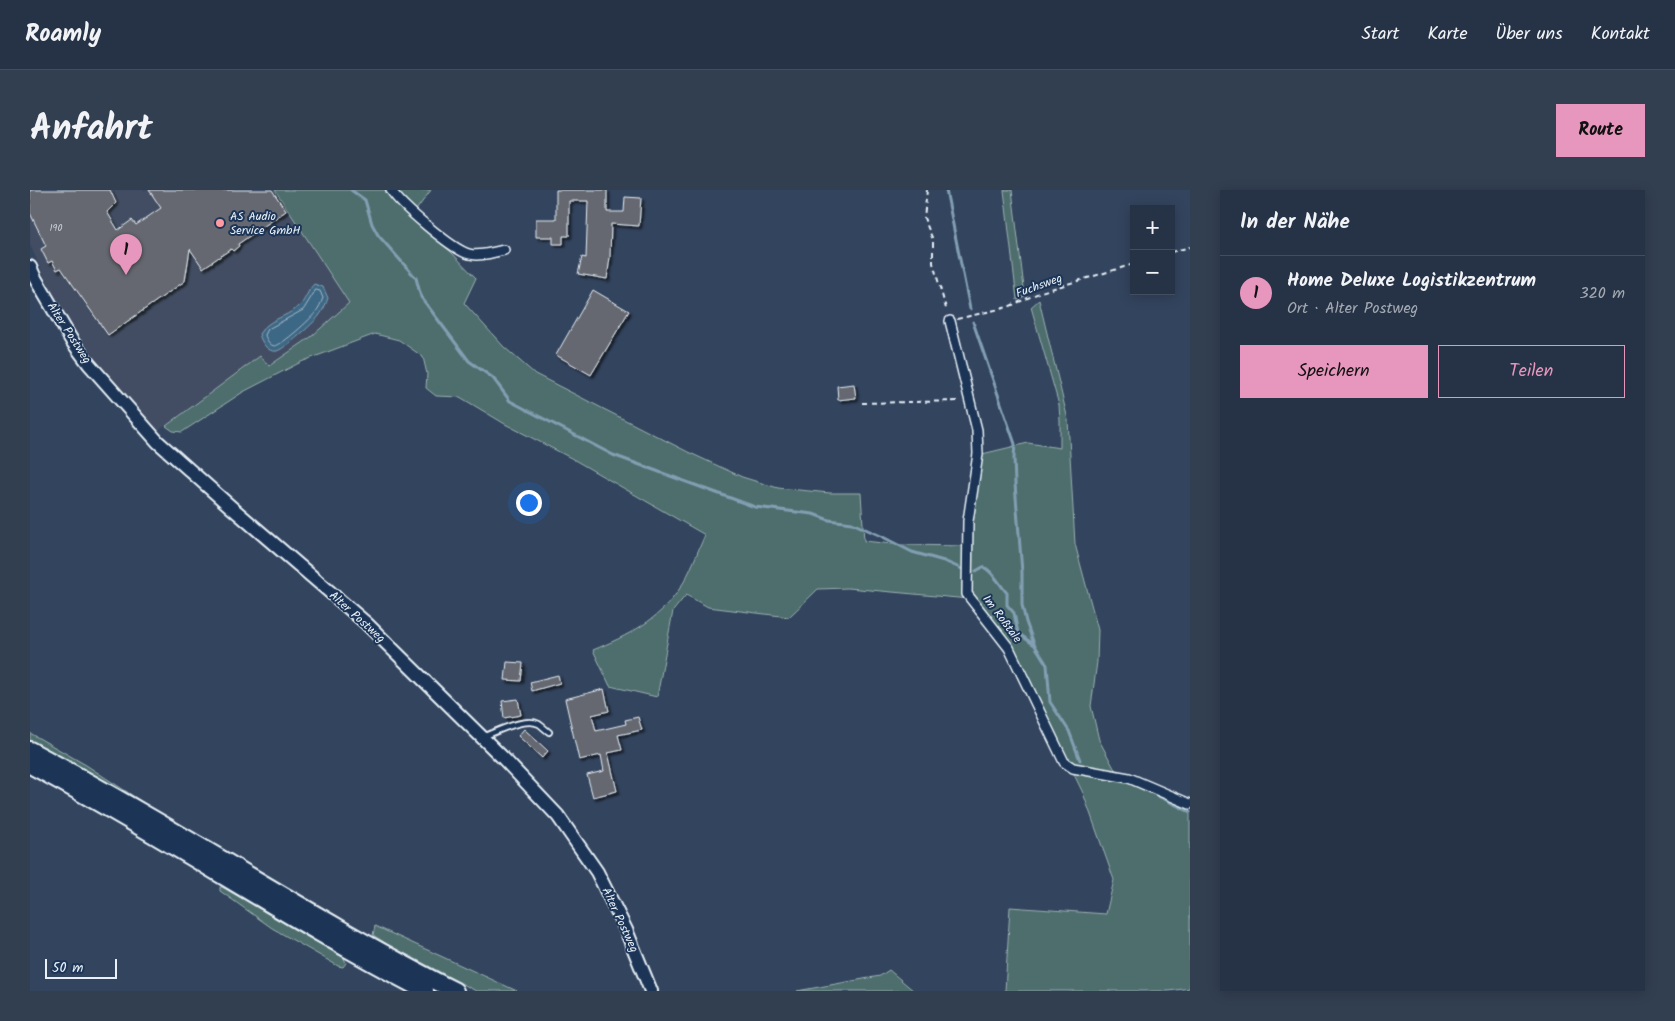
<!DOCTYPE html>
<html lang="de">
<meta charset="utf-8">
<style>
:root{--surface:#263346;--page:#323f51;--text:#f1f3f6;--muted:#a4aab3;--line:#424e5f;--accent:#e797bd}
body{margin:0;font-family:Kalam,sans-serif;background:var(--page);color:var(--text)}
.controls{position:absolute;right:15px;top:15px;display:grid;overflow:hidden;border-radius:0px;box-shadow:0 2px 12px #0003}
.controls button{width:45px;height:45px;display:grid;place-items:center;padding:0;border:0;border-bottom:1px solid var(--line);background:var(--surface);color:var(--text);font:25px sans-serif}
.scale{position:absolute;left:15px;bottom:12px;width:72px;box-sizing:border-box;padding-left:5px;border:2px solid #e8f1f8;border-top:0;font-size:14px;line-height:18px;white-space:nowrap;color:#e8f1f8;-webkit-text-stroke:4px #1d3557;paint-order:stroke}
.you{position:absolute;left:498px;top:312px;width:18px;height:18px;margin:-12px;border:4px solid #fff;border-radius:50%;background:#1a73e8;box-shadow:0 0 0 8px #1a73e833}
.badge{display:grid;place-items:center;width:32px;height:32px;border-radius:50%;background:var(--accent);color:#111;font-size:16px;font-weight:700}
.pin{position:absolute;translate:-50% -41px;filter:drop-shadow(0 1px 2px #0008)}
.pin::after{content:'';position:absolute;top:26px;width:18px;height:15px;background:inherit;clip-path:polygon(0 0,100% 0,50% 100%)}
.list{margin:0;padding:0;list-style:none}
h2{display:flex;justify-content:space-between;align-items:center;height:65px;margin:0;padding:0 20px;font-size:21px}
h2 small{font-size:16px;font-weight:400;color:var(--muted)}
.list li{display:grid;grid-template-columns:32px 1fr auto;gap:15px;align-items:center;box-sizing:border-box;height:75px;padding:0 20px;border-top:1px solid var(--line)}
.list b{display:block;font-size:19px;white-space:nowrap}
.list p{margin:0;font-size:16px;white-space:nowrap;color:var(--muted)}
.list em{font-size:16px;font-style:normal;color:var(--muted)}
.actions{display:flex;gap:10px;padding:15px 20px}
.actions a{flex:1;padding:11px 0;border:1px solid var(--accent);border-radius:0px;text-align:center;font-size:18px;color:var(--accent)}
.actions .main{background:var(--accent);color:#111}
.map{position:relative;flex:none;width:1160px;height:801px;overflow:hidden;border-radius:0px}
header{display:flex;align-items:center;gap:30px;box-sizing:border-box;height:70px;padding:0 25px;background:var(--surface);border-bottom:1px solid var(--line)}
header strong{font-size:24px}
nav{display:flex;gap:28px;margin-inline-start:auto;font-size:18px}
.intro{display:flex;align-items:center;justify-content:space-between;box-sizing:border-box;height:120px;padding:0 30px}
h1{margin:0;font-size:35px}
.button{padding:12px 22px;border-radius:0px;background:var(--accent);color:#111;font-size:18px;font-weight:700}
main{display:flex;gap:30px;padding:0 30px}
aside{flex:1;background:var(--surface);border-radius:0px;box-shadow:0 2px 12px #0003}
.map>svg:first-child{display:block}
.built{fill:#424e63}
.green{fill:#4e6e6d;stroke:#9bb0b2}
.water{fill:#3e6885;stroke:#829fb3}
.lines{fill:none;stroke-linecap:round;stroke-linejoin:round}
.shore{stroke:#a4baca;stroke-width:1}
.stream{stroke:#829fb3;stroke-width:3}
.building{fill:#65676f;stroke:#e8f1f8;filter:url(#shadow)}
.lane-casing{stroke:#e8f1f8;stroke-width:8}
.street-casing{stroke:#e8f1f8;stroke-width:12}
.secondary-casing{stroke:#e8f1f8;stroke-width:16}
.highway-casing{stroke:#e8f1f8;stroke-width:20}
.path{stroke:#e8f1f8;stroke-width:2;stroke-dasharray:5 4;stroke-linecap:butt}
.lane{stroke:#1d3557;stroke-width:4.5}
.street{stroke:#1d3557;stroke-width:9}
.secondary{stroke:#1d3557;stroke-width:12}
.highway{stroke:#1d3557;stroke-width:16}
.poi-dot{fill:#ff9aa2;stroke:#1d3557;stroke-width:2}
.labels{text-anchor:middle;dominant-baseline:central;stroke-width:4;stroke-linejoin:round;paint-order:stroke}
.number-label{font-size:10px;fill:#c7ced6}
.poi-label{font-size:12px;fill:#e8f1f8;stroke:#1d3557;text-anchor:start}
.street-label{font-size:12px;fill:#e8f1f8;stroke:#1d3557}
</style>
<header>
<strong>Roamly</strong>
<nav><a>Start</a><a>Karte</a><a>Über uns</a><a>Kontakt</a></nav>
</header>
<div class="intro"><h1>Anfahrt</h1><a class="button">Route</a></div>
<main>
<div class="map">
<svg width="1160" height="801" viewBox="0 0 1160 801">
<defs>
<filter id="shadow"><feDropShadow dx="2.5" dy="2.5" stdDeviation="1" flood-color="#0009"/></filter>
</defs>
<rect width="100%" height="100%" fill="#33445e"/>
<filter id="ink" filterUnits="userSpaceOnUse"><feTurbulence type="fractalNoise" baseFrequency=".02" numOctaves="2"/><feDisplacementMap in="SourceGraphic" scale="10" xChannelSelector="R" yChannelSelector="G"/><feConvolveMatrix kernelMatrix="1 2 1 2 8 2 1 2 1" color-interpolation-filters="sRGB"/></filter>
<g filter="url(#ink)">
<path class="built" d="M0,0H245L319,113L281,147L238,176L230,166L128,241L110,224L80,188L44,139L18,94L0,55Z"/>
<path class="green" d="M245,0H401L381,27L421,62L446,88L434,113L474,157L505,184L658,262L712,287L748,298L800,303H831L834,351L872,355L938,356L948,265L998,253L1030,258V231L1029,215L1001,117L1009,110L1038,230L1045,354L1068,440L1067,472L1061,516L1069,550L1084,578L1098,593L1160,621V798L1139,801H975L980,717L1076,724L1084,690L1053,603L1035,566L977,458L939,409L818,398L788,399L759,427L678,417L656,405L643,421L627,507L580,496L563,460C597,446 630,430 650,398C661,382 667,362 675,345L541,268L475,234L430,207L406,206L396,198L397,184L393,167L369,150L345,144L271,172L213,202L152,242L143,241L136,236L230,166L239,176L281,147L319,113Z
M974,0H982L995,106L987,110Z
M0,543L56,575L120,617L118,618L0,553Z
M190,697H192L314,768L316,773L313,777L308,776L242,738L190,701Z
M345,736L487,801H446L357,754L343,745Z
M859,780L884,801H767L850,786Z"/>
<path class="water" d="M284,94L293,97L298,108C296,114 293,121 289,126C284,133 256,158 247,161C237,163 231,151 229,144C238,129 255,128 268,117C275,112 277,101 284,94Z"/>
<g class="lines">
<path class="shore" d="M286,100L290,101L293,108C291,113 289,118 285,123C281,129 252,155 245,156C240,156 236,149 235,145L238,139L273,120Z"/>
<path class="stream" d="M321,0L335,10L342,34L348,45L386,88L391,107L439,171L463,188L480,211L583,265L725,317L783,324L799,330L822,333L851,346L882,362L914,371L932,379
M916,0L940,119
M943,132L985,254L984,267L985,294L992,382V415L996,432L1004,454L1017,475L1020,512L1039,541L1050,570
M946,381L953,377C962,380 970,395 977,403V415L984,423L988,443L1003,454
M1116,600L1160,622"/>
</g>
<path class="building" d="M0,0H80L86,13L77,22L88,40L102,30L106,35L131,18L119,0H242L256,21L208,54L209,56L203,61L201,59L173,78L160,59L155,91L78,145L31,78L27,80L22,71L18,73L11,59L16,56L0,23Z
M526,0H577V22H594L595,7L611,8L609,36L581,34L580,67L577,89L548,84L552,67L556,68L558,11H539V46H533V54H523V47H506V29H526Z
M563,100L599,121L561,185L526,165Z
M824,194L826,208L808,210L807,196Z
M477,472L493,473L491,491L475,490Z
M528,485L530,493L502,501L500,492Z
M574,499L579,521L562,525L566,541L596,534L595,530L608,527L612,540L588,545L592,560L578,563L587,601L563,607L557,585L574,581L571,565L549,570L535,509Z
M488,509L491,525L474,528L472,511Z
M494,539L518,561L512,568L488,546Z"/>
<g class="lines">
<g class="lane-casing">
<path id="lane" d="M453,547C467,541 495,527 509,534C512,536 516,540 519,542"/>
</g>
<g class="street-casing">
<path id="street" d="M361,0C370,15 423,60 439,64C450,67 464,62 474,60
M920,131L947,240L948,264L938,331L937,404L979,458L1034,572L1043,578L1099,588L1160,614"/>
</g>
<g class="secondary-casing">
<path id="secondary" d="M0,77L5,88L42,151L59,174L128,252L201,317L336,433L473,568L528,626L567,682L596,740L621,801"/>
</g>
<g class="highway-casing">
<path id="highway" d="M0,560C144,636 280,727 425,801
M0,575C134,646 260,731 395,801"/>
</g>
<path class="path" d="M897,0L894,28L903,50V73L917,122
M1141,62L1160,57
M927,129L978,117L1011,102L1104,74
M832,213L931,211"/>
<use href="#lane" class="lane"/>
<use href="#street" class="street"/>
<use href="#secondary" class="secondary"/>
<use href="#highway" class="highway"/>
</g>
</g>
<circle class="poi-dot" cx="190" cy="33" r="5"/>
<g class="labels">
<g class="number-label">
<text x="26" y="38">190</text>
</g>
<g class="poi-label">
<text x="200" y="26">AS Audio<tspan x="200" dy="14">Service GmbH</tspan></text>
</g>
<g class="street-label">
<text transform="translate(1009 96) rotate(-20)">Fuchsweg</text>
<text transform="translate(39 143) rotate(57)">Alter Postweg</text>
<text transform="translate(327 427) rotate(42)">Alter Postweg</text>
<text transform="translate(972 429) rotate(53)">Im Roßtale</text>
<text transform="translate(590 730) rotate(65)">Alter Postweg</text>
</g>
</g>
</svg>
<div class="controls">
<button>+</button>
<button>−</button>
</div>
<div class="scale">50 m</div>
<div class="you"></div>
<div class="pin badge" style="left:96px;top:85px">1</div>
</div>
<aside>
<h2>In der Nähe<small></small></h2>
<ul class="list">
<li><span class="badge">1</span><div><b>Home Deluxe Logistikzentrum</b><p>Ort · Alter Postweg</p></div><em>320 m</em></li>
</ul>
<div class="actions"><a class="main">Speichern</a><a>Teilen</a></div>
</aside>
</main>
